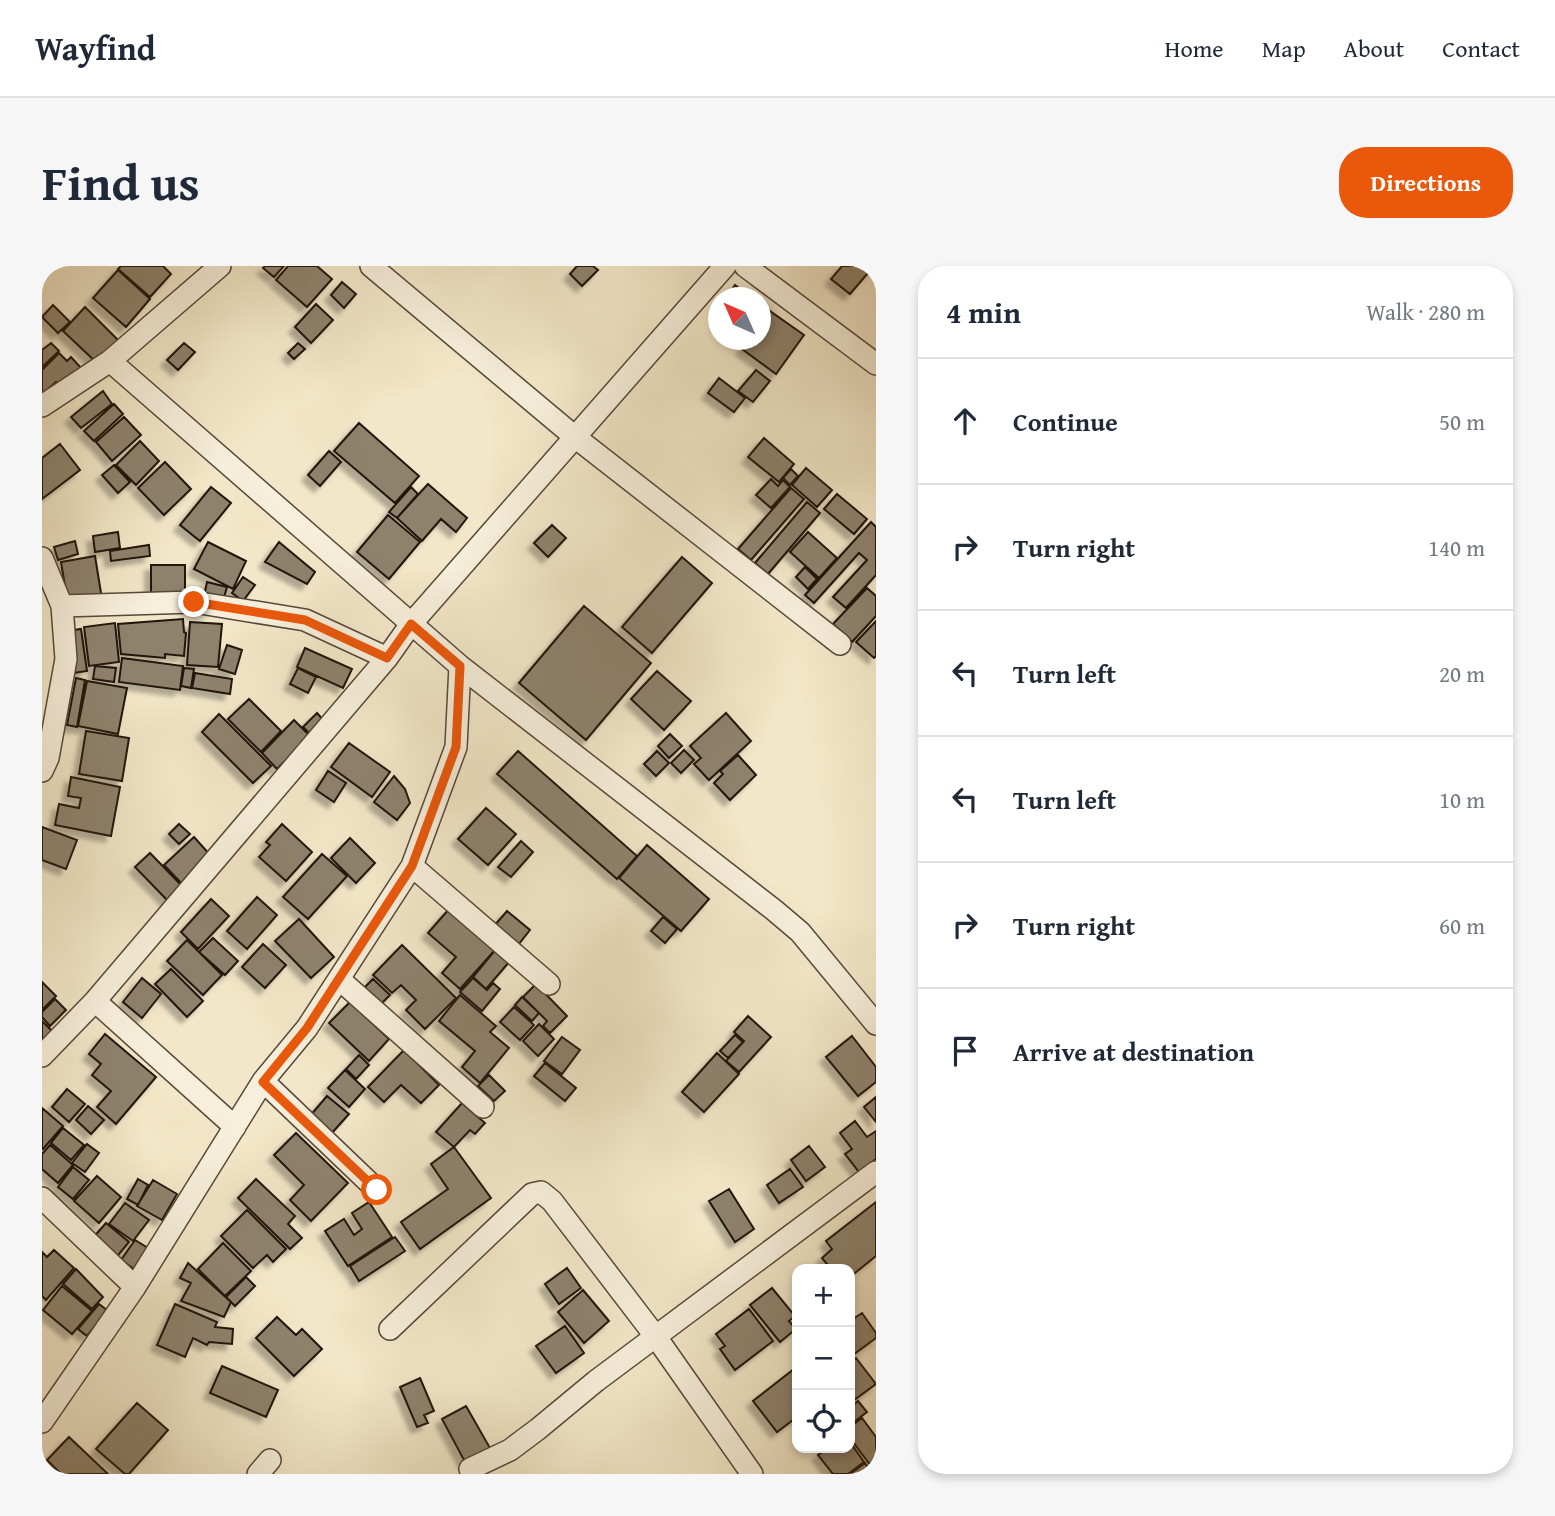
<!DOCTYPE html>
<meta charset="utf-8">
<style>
:root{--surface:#fff;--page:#f6f6f7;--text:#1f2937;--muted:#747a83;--line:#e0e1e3;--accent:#ea580c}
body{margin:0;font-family:"Gentium Book Plus",serif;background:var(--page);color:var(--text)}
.controls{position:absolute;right:21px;bottom:21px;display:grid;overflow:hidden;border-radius:14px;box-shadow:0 4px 10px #0003}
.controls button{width:63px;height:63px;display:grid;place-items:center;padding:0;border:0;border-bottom:2px solid var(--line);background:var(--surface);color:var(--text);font:35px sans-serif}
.compass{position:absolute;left:666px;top:21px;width:63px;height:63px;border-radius:50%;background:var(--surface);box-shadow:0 4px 10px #0003;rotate:315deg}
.stop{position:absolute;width:21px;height:21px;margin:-16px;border:5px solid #ea580c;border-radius:50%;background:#fff}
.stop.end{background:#ea580c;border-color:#fff;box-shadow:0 2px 7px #0008}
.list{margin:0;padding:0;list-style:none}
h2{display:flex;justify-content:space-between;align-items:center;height:91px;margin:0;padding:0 28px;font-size:30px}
h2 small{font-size:23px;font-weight:400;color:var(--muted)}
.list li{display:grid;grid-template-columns:46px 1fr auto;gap:21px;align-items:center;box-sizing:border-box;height:126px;padding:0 28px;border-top:2px solid var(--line)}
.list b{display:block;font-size:26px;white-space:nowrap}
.list em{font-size:23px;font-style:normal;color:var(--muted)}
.icon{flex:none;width:38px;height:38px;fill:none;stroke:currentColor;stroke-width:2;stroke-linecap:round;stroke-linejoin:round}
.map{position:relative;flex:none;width:834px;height:1208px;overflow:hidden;border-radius:28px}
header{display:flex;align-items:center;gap:42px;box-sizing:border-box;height:98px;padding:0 35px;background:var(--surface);border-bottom:2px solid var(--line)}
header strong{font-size:33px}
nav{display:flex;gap:38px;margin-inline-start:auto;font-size:24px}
.intro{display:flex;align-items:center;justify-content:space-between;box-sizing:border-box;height:168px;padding:0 42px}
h1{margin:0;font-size:49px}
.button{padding:18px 32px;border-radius:28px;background:var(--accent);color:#fff;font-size:24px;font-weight:700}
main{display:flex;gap:42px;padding:0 42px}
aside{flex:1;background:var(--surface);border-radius:28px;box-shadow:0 4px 10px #0003}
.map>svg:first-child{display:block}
.building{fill:#8e826d;stroke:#21140a;stroke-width:2;filter:url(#shadow)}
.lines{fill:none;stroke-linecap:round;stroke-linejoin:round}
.street-casing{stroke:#55493a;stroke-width:24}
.street{stroke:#f7efdb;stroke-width:21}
.route{stroke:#ea580c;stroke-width:9}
</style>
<header>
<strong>Wayfind</strong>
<nav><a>Home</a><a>Map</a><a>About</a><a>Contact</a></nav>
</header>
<div class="intro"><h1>Find us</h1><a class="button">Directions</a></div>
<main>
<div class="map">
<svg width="834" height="1208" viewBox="0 0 834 1208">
<defs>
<filter id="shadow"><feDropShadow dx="-6" dy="6" stdDeviation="2" flood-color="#0004"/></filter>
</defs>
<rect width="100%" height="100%" fill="#f2e7c8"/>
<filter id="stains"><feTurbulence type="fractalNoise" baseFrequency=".00286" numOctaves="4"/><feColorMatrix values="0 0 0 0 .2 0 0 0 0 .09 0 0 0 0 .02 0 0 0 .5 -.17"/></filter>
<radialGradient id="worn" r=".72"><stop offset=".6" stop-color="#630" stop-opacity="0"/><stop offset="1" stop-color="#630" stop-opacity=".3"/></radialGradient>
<path class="building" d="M79,0H121L129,8L108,31L76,3Z
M223,0H242L232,11L221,2Z
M246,0H275L290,13L265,41L234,14Z
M535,0H551L556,4L540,20L528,8Z
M800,0H832L808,28L789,13Z
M76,4L108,33L84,61L51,32Z
M300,16L314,28L302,42L289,29Z
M693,19L710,32H684Z
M274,38L291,54L269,77L253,61Z
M718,38L762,69L734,108L700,83L706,76L703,74H718Z
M11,39L28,56L16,67L0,51Z
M43,41L76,74L55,97L21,65Z
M9,77L17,85L0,101V84Z
M142,77L153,86L136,104L125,94Z
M256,77L263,83L252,93L246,87Z
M17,87L25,95L29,91L40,103L20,122L14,116L0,129V104Z
M714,104L728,115L711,136L696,125Z
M677,112L703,132L692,146L666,127Z
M61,125L70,138L39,162L29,151Z
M72,138L81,148L52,175L42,165Z
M82,151L99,169L70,195L54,176Z
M317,157L377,210L353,237L292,185Z
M722,172L752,198L737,216L706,191Z
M98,175L117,195L94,219L74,199Z
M18,178L38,204L0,233V192Z
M287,185L299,196L278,220L266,209Z
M123,196L149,223L122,249L96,222Z
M72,199L88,216L76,227L60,209Z
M764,202L790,224L775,241L750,219Z
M749,203L756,210L748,219L741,212Z
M729,213L736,220L741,214L748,221L729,242L714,229Z
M386,218L425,252L414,266L399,253L380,275L355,252Z
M169,221L189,237L158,275L138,259Z
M369,221L376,228L355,252L347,246Z
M749,222L762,233L709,294L696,283Z
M795,228L825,253L812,268L782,243Z
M765,236L778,247L726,308L713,297Z
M346,249L378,276L347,313L315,286Z
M829,256L834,261V309L804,342L791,331L825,294L817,287L772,337L763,329Z
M510,259L524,272L506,291L492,277Z
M76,266L78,282L53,286L51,270Z
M766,266L795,292L777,312L748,286Z
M33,275L36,288L16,294L12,281Z
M166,276L204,295L191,323L152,303Z
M237,276L273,306L265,318L223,296Z
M107,279L108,290L69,295L68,285Z
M53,290L60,333L26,338L19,296Z
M640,291L670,317L610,387L580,361Z
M109,299H143V327H109Z
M763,301L775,313L766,323L754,311Z
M201,311L213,319L201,335L190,327Z
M165,316L185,321L181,335L162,330Z
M825,322L834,330V350L810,376L791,358Z
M542,340L609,397L544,474L477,417Z
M141,353L142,366L144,367L142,390L123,388V392L79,388L76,358Z
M834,355V390L832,392L814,376Z
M148,356L180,358L176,401L145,399Z
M73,357L77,396L47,400L42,361Z
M39,363L45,405L31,407L25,365Z
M185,379L200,384L193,408L177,403Z
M263,382L310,403L301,422L255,401Z
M80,392L141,400L138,424L77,416Z
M53,400L74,402L72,416L51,413Z
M142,402L152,403L149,422L139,420Z
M256,402L274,411L266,427L248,418Z
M615,405L649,435L622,464L589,433Z
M153,407L190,413L188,428L150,422Z
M34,412L43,414L35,461L25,459Z
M45,415L85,422L76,468L36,460Z
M207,433L239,465L219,486L186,453Z
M275,447L283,456L269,469L261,461Z
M684,447L709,475L667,514L652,498L659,492L648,480Z
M177,448L229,500L211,517L160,466Z
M252,454L268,470L235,503L220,487Z
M44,465L87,472L80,515L37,508Z
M628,468L640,480L627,492L616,480Z
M307,477L348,506L330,531L289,501Z
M642,484L652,494L639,507L629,497Z
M476,485L595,590L575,613L455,508Z
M615,485L627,497L614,510L602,498Z
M696,489L714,509L688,534L672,517L681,508L678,505Z
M286,505L304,517L292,536L274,524Z
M352,510L363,523L368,537L355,554L332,536Z
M29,511L78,521L69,570L13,559L17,538L37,542L39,532L26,530Z
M444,542L474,568L446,599L416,573Z
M137,558L148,568L137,578L127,568Z
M240,558L270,586L244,615L217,591L228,579L224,576Z
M0,561L35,574L24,603L0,594Z
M152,571L169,590L140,618L122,599Z
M308,572L333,597L314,617L289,592Z
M479,575L491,586L469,611L456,601Z
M605,579L667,633L639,665L577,612Z
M108,587L141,621L126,635L93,601Z
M280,588L305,610L266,653L241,631Z
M215,631L235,649L205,683L185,665Z
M169,633L187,650L156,683L139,666Z
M407,643L453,684L418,723L400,707L414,691L386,667Z
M465,645L488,664L476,679L453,659Z
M621,651L635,663L623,677L609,665Z
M257,653L292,691L269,712L233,675Z
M171,672L196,695L183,709L157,686Z
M145,674L180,709L161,729L125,695Z
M221,678L244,699L223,722L200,701Z
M360,679L414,732L383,763L364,744L374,734L359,719L350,727L331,709Z
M454,683L468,695L444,723L431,711Z
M129,703L161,735L145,751L113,718Z
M100,712L119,728L100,752L81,736Z
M431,712L445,724L451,717L458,723L440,745L418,726Z
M331,713L348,729L338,739L321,723Z
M0,716L14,730L0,744Z
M494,718L525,750L508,767L501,760L505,755L481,731Z
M418,729L454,760L448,766L467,782L438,817L420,801L433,785L397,755Z
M480,731L497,747L490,755L473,739Z
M13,733L24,744L8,760L0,751V746Z
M308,736L347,773L327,795L287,757Z
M472,741L492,759L478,774L458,756Z
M706,750L729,771L697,806L684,795L702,775L692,766Z
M0,755L13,768L0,778Z
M497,758L512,773L496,790L481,775Z
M63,768L114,811L74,858L55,841L69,825L50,809L59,798L47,788Z
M693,769L701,776L686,792L678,785Z
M810,770L834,801V816L816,830L784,791Z
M520,771L538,784L520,808L502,795Z
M362,784L397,819L379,837L359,819L342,836L326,821Z
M675,787L697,808L662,846L640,826Z
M317,789L327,799L314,813L304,803Z
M503,797L534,822L523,835L492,810Z
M303,804L323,823L307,841L286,822Z
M447,809L463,825L452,835L436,820Z
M25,823L43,838L27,856L10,841Z
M285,830L307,848L289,868L268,850Z
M834,831V856L822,841Z
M420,837L443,857L433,868L428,864L412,881L394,866Z
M46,840L62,854L49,868L34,854Z
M0,842L21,860L1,883H0Z
M813,855L825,871L834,865V893L817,906L803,888L810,883L798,867Z
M21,862L42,879L29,894L9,877Z
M254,867L306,917L269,955L248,934L262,919L232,889Z
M45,878L57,887L43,906L30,897Z
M8,879L31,899L16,917L0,903V888Z
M767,880L783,901L764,915L749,894Z
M412,881L449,932L378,983L359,956L406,923L389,898Z
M31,901L47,914L31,933L16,921Z
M748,903L761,921L737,937L725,919Z
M55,910L79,931L57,957L32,935Z
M96,913L106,919L96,939L85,933Z
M214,913L253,950L246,958L260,972L248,983L196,932Z
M111,914L135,928L120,954L95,940Z
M687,923L712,963L693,976L667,935Z
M327,936L350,971L306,1000L283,965L302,953L312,969L320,963L310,947Z
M834,936V990L808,1011V1003H789L780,992L790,983L784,975Z
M83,937L107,954L91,975L67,958Z
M205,944L244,983L231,996L225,989L211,1002L179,970Z
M64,957L87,976L73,993L50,973Z
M353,971L363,985L317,1015L308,1000Z
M93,974L106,982L92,1003L79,994Z
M181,977L209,1005L183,1030L156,1003Z
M12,984L32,1002L4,1034L0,1030V986L5,991Z
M146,997L189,1036L182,1051L139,1035L149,1017L138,1012Z
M525,1002L539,1022L517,1038L503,1018Z
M34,1003L61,1031L50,1043L21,1018Z
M204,1011L213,1020L193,1040L184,1031Z
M20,1020L50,1045L30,1068L1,1044Z
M730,1022L753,1050L747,1055L754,1063L738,1076L708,1039Z
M541,1024L567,1055L542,1077L516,1046Z
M57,1038L66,1045L45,1070L36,1063Z
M133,1038L175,1056L173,1061L191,1063L190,1078L167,1076L165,1079L151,1072L143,1091L115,1079Z
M707,1043L731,1075L693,1104L678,1083L683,1080L674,1068Z
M820,1047L834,1067V1072L808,1091V1055Z
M235,1051L254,1069L260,1063L280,1083L252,1110L214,1072Z
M523,1060L542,1087L514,1107L494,1080Z
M814,1092L834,1118L808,1137V1096Z
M180,1100L236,1124L224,1151L168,1127Z
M752,1103L755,1107V1151L735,1166L711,1135Z
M378,1112L392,1145L382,1149L386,1157L375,1161L358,1121Z
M816,1135L825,1146L808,1159V1142Z
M95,1137L126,1164L87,1208H83L54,1183Z
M424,1140L448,1182L423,1196L400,1153Z
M820,1152L834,1171V1202L832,1204L808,1172V1161Z
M27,1171L66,1208H19L5,1194Z
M808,1176L822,1196L806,1208H791L776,1189L786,1182H808Z
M823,1197L828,1204L822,1208H808Z"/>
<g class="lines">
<g class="street-casing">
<path id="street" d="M329,0L533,171L798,378
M703,0L834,98
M68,95L418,400L732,644L758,666L834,758
M0,140L68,95L178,0
M0,292L20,340L24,393L6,492L0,505
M20,340L152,336L263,354L345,392
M370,600L507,718
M297,713L441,841
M53,735L193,861
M0,790L53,735L345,392L369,358L683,0
M221,815L335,924
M0,932L93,1021
M348,1063L490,928L499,926L510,935L614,1071L710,1208
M0,1156L93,1021L221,815L265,762L370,600L414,481L418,400
M428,1203L468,1184L496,1163L554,1115L834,906
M216,1208L228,1194"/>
</g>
<use href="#street" class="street"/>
</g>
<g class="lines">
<path class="route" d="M152,336L263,354L345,392L369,358L418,400L414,481L370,600L265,762L221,816L335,924"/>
</g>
<rect width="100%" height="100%" filter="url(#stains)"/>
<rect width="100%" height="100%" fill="url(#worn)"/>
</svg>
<div class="controls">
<button>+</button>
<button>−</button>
<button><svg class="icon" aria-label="locate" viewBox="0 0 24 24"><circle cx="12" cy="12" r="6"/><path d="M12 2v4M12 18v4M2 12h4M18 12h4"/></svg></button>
</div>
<svg class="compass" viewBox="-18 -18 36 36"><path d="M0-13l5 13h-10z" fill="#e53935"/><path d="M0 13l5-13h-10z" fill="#747a83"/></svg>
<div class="stop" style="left:335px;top:924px"></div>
<div class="stop end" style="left:152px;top:336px"></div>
</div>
<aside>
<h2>4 min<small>Walk · 280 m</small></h2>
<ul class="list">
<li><svg class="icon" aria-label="ahead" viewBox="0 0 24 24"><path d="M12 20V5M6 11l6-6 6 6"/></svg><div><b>Continue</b></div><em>50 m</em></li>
<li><svg class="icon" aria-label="right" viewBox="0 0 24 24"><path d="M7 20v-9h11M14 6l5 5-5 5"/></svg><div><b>Turn right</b></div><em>140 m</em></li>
<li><svg class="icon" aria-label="left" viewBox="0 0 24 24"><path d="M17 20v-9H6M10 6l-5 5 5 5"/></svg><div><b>Turn left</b></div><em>20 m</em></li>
<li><svg class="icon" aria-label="left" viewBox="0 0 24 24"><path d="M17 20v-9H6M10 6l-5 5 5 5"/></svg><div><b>Turn left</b></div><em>10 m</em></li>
<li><svg class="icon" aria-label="right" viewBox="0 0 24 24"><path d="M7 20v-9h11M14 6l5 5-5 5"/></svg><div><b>Turn right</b></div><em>60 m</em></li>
<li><svg class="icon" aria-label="arrive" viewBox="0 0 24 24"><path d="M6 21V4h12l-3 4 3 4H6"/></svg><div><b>Arrive at destination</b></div></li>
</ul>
</aside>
</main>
